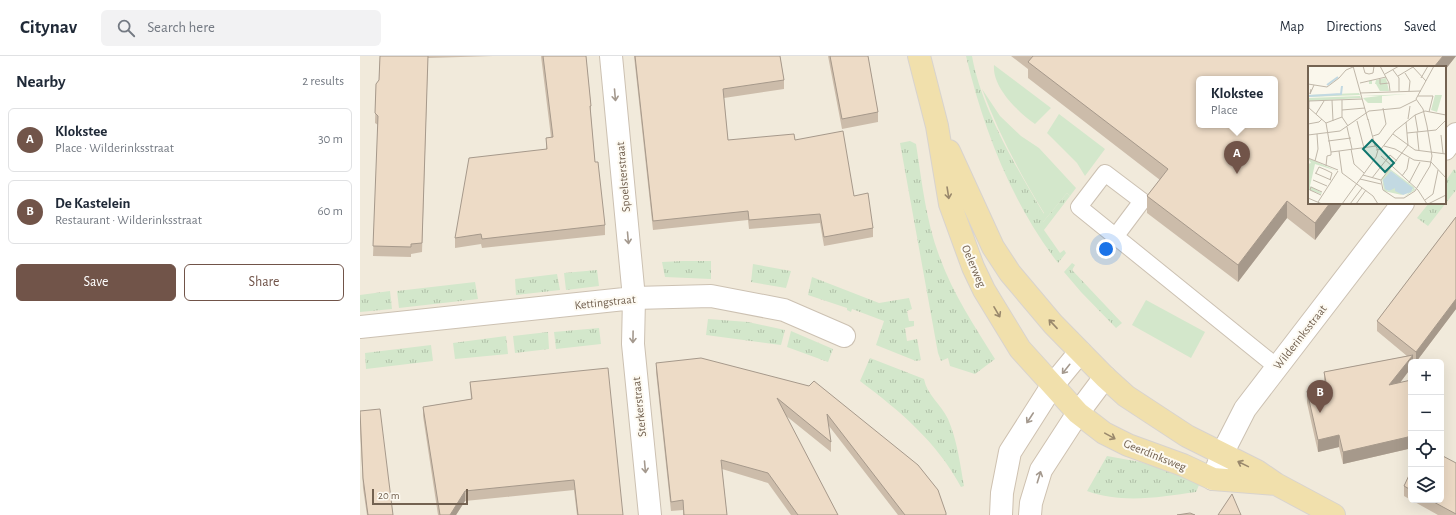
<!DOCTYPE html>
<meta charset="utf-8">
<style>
:root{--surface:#fff;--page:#f2f2f3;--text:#1f2937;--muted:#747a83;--line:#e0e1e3;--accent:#715449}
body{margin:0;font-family:"Alegreya Sans",sans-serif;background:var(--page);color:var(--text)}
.controls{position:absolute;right:12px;bottom:12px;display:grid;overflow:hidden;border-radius:6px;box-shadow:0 4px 16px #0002}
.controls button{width:36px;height:36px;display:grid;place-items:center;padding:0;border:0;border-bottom:1px solid var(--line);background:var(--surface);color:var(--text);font:20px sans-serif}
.scale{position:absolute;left:12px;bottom:10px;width:96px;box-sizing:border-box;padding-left:4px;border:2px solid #736251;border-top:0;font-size:11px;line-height:14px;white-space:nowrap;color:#736251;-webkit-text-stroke:3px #fdfaf2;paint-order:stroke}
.you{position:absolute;left:746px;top:193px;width:14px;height:14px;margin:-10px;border:3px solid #fff;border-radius:50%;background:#1a73e8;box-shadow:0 0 0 6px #1a73e833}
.badge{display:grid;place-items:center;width:26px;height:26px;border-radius:50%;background:var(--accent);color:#fff;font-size:13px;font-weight:700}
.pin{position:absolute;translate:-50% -33px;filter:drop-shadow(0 1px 2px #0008)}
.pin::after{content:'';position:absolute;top:21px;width:14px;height:12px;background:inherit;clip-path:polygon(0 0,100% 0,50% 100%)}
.popup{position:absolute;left:836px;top:20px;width:82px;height:52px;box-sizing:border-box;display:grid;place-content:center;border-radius:6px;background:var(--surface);filter:drop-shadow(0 1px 3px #0005);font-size:13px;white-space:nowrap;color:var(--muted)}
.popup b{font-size:15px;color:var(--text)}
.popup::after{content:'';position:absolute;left:50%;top:100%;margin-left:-8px;border:8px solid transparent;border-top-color:var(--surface)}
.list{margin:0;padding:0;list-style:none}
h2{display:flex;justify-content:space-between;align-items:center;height:52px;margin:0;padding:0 16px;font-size:17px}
h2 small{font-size:13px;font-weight:400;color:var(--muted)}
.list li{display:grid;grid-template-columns:26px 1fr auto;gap:12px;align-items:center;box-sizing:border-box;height:64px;margin:0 8px 8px;padding:0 8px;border:1px solid var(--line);border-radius:6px}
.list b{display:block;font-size:15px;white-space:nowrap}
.list p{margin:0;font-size:13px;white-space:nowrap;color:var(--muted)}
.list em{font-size:13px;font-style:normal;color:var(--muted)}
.actions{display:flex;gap:8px;padding:12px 16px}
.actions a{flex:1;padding:9px 0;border:1px solid var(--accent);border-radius:6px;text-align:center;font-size:14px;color:var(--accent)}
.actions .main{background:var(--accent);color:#fff}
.icon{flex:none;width:22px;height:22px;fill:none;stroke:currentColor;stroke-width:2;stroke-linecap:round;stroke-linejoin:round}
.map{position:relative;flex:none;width:1096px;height:459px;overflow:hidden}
header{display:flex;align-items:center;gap:24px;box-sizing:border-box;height:56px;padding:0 20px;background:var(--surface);border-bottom:1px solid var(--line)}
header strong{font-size:19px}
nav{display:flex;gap:22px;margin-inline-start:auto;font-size:14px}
.search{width:280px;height:36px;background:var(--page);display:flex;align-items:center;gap:10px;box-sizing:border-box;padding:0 14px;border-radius:6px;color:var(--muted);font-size:15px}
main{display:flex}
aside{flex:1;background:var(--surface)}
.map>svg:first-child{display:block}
.residential{fill:#f1eadb;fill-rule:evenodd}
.grass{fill:url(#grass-tufts)}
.garden{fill:#d3e7cb}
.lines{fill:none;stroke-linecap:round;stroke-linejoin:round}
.service-casing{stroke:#ccc1b2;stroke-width:18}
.minor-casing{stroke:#ccc1b2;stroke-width:24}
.secondary-casing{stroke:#cec1b0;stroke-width:24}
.primary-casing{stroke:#d8d3ce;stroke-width:24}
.service{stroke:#fff;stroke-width:16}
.minor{stroke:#fff;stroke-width:22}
.secondary{stroke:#fff;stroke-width:22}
.primary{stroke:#f1e0ac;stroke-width:22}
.wall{fill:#ccbcaa}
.shaded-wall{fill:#a6998b}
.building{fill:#eddbc6;stroke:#a6998b;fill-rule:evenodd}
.oneway{stroke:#a4998e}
.oneway2{stroke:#99886c}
.labels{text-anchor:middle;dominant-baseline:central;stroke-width:4;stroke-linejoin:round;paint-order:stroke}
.street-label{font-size:12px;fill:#736251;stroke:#fdfaf2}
.inset-river{fill:none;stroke:#c2d9e2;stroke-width:2}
.inset-road{fill:none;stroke:#c0b7a9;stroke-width:1}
.view{fill:#0f766e;fill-opacity:0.15;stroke:#0f766e;stroke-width:2}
.inset-edge{fill:none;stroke:#736251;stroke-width:2}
</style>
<header>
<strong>Citynav</strong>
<div class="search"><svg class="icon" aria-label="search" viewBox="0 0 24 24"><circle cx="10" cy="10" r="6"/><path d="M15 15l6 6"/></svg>Search here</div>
<nav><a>Map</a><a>Directions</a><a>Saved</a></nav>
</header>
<main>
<aside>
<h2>Nearby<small>2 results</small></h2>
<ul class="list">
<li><span class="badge">A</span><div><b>Klokstee</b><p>Place · Wilderinksstraat</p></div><em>30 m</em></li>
<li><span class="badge">B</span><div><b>De Kastelein</b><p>Restaurant · Wilderinksstraat</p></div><em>60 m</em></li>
</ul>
<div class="actions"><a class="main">Save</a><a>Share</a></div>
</aside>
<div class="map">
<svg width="1096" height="459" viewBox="0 0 1096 459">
<defs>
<pattern id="grass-tufts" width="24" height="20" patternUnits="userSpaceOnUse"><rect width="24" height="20" fill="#d3e7cb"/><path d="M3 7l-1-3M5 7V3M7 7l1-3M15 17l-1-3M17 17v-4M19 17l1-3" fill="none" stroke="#b0bfa7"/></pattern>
</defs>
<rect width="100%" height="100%" fill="#faf7ec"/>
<path class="residential" d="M0,0H1096V459H0ZM949,11H1085V147H949ZM839,23H915V69H839ZM1051,306H1081V444H1051Z"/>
<path class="grass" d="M606,0H612C621,52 657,113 684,158L683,166L707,137L710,140L684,174L700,197L704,194L706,197L698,207C652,148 623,72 606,0Z
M550,85L556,88C562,126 566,166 580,202C593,238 615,271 635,303L615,318L590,310L588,302L581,305L578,297L540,87Z
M1094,113L1096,115V134L1068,170L1057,162L1069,147H1085V126Z
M323,205H351V223L305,221L302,206Z
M712,207L715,209L712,214L762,267L756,272L721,236L704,216Z
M393,208L431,215L426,232L391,226Z
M237,214L239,230L206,234L204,217Z
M197,218L200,234L156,239L155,223Z
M452,221L519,247L549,242L552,253L547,255L549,265H554V270L545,272L547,285L557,283L561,304L556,305L516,289L524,265L492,253L491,256L487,254V252L448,239Z
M115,226L118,243L39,252L37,235Z
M30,235L32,253L0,256V239Z
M348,263L388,266L425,274L421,289L346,279Z
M239,272L241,288L196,293L194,276Z
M431,275L473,293L468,306L427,291Z
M188,276L189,293L155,297L153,280Z
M146,280L148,298L95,303L93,287Z
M71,289L73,305L6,313L5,297Z
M510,302L564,323C567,339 581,348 588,363C597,384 600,407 604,430L601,431C577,386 540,355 500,325Z
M747,400L780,406L836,424L839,429L836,436C800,441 763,448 727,435Z"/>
<path class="garden" d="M634,9L691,52L675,68C658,56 632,31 634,9Z
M622,33L640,60L661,80L679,92L716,132L710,140L707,137L683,166L680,161L684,157C660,118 638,76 622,33Z
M699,58L745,93L725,120L717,107L687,77Z
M786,244L845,276L831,302L772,269Z"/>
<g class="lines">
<g class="service-casing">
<path id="service" d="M755,181L782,145L745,117L719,151L917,311"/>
</g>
<g class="minor-casing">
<path id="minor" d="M251,0L274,242L273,288L290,459
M1085,93L1096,78
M0,271L274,242L351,240L424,254L484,280
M853,423L862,398L885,353L1043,147"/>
</g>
<g class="secondary-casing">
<path id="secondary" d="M641,459L642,437L650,396L692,330L720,296
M670,459L671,447L681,414L718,357L745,321"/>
</g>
<g class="primary-casing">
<path id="primary" d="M559,0L577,70L590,148L613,211L624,234L660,293L718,357L744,377L768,389L823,409L853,423L916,428
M589,95L633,191L650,217L693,268L745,321L766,340L827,380L897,415L916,428L974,459"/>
</g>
<use href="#service" class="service"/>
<use href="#minor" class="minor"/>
<use href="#secondary" class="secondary"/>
<use href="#primary" class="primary"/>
</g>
<path class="wall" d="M20,0H133L68,2L62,196L51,198V201L13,200L18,69L15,67L16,28L19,24Z
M181,0H226L231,50V60L235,106L245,169V179L122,192L121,188L95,192V182L186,94V82L191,81Z
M274,0H420L424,24V33L364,42L368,84H435L494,140L513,172V181L464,190L460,167L389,173L388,164L293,174Z
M468,0H508L518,56V66L482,73Z
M651,0H1096L1085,14V11L955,184L927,162L878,226L787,157V140L800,124L668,22V13Z
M1096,161V253L1056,306L1053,304V306H1051V312L1040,327L1051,324V388L1048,393L983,408L979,391L958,396L947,347V335L965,331L964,328V316L1047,300L1017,275V265Z
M296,307L449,330L586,459H538L469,370L471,386V396L425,359L478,459H431L408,427L362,413L367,459H323V454L311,455L296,316Z
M110,326L263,459H217L214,434L105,445L96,459H78L63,360V351L111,343Z
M0,355L33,459H7L3,432L0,372Z
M1096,407V459H1078L1044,440V430L1051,415V444H1081Z"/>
<path class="shaded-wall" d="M1083,0H1096L1085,14V11H1074Z
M927,145V162L878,226V209Z
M970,147H983L955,184V167Z
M1096,243V253L1056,306V296Z
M1053,299V306H1051V312L1029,341V329Z
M1051,376V388L1048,393L983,408V396Z
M979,379V391L958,396V384Z
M105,435V445L96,459H90Z"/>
<path class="building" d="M20,0H68L62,187L51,188V191L13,190L18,60L15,57L16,28L19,24Z
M183,0H226L231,50H230L235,106H238L245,169L122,183L121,178L95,182L109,102L187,93L186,82L193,81Z
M275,0H420L424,24L363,33L368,84L434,78L435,84L483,75L494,140L508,137L513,172L464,181L460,158L389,164L388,155L293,165Z
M470,0H508L518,56L482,63Z
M673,0H1083L1074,11H949V147H970L955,167L927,145L878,209L787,140L808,113L668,6ZM839,23H915V69H839Z
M1096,161V243L1056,296L1017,265Z
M1053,299L1029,329L1051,324V376L1048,381L983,396L979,379L958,384L947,335L967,331L964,316Z
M341,302L449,330L454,325L558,409L578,434L586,457V459H545L467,358L471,386L417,342L478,459H438L408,417L361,404L367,459H324L323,444L311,446L296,307Z
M248,312L263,459H218L214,424L105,435L90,459H80L63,351L112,343L110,326Z
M20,353L33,459H8L3,422L0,355Z
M1081,399L1096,407V458L1070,444H1081Z
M1051,415V434L1044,430Z
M872,438L881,459H858Z
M830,457L835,459H817Z"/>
<defs><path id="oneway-shaft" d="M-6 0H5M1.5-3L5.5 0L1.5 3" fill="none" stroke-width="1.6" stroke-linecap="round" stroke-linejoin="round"/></defs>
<g class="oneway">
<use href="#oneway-shaft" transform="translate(255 39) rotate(85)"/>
<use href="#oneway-shaft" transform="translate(268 182) rotate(85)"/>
<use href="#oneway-shaft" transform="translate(273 281) rotate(91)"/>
<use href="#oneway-shaft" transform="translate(706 313) rotate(129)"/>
<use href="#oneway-shaft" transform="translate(670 362) rotate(123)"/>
<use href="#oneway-shaft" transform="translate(285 411) rotate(85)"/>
<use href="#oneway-shaft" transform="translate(679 421) rotate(-73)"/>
</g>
<g class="oneway2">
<use href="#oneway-shaft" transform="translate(588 137) rotate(81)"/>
<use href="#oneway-shaft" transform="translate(637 256) rotate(60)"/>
<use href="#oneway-shaft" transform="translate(693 268) rotate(-133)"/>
<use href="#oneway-shaft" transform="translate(750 380) rotate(29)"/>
<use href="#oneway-shaft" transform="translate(883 408) rotate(-154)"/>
</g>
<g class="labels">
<g class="street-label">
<text transform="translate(263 121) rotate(-95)">Spoelsterstraat</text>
<text transform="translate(614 210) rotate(67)">Oelerweg</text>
<text transform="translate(245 246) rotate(-6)">Kettingstraat</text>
<text transform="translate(940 281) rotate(-52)">Wilderinksstraat</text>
<text transform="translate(279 351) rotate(-96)">Sterkerstraat</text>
<text transform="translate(795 399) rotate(22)">Geerdinksweg</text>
</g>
</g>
<g transform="translate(948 10)">
<rect width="138" height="138" fill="#faf7ec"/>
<path d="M78,12L81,25H72L68,18H61V15L64,14V18H67L68,14ZM51,27L52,29L0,31V29ZM100,28L74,30V37H60L55,32L71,30H54ZM52,30L53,32L0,35V32ZM0,92L29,105L7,98L2,120L14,127L13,128L1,124L0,126V98L3,97ZM82,103L106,121L107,124L96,131L105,123L83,105L79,124L81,125L85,121L91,123L94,129L76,125L74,112Z" fill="#d3e7cb"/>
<path d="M127,29H134L129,46L123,44Z" fill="#d3e7cb"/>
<path d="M83,105L105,122L103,126L95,129L87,125V122L81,125L77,123L75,114Z" fill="#c2d9e2"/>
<path class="inset-river" d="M19,19L30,11M1,30L33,28L34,20"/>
<path class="inset-road" d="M45,0L60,54M55,0L57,7L61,8L65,7L66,0M72,0L81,17L82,25M104,0L118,15M85,4L91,12V25M97,7L102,15L101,25M77,8L91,0M90,10L105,1M113,12L120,0M72,13V18L81,17M52,17L78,11M0,18L19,21L31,12L38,4L45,1M3,23L2,28L6,19M52,27L113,25M110,30H125L121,46M24,34L25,55M34,34V51L40,60M1,35V42L18,57L23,86M1,35L54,33M34,44L57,42M8,48L16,35M107,49L110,66M60,53L67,80M100,53L102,40M49,55L56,82M98,56L100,79M18,57L34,51M0,58L11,56L14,53M39,61L44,83M109,66L111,85M99,67L128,64L138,54M85,68L107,84L138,88M0,69L32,65L61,45L92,42L108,34M133,69L135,87M65,70L71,68L78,58L75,42M20,75L43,72M100,79L73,114L75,124L87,132H96L107,125L122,100L124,90L119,60L115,43L108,33L126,0M76,80L87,83L106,94L123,96M43,83L46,98L56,107M68,84L73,83L87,65L107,49L117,45L138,49M31,85L68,80M73,90L110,124L119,138M0,92L30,104M7,95L10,83L9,68M123,96L138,112M18,100L19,90L23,89V86L31,85L34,107L65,130L70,138M7,107L23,114M8,107L11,101L18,104L24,107L22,114M55,109L73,114M94,110L99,103L101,92M64,112L82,89L89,95M52,113L73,118M5,114L19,120M101,117L112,96M13,129L2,124L3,121L14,126M0,132L14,138M117,134L125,128L130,104M10,136L30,105M34,138L68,91L70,84L67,79M42,138L54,122M48,138L58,124M120,138L138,129"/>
<path class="view" d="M64,74L86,97L77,106L55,83Z"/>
<rect width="138" height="138" class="inset-edge"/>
</g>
</svg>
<div class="controls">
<button>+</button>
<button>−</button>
<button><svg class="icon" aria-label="locate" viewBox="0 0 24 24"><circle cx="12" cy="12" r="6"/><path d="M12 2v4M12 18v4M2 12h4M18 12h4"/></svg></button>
<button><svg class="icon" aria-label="layers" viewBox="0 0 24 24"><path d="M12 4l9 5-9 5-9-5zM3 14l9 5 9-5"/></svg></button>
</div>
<div class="scale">20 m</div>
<div class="you"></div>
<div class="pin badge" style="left:877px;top:118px">A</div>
<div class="popup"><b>Klokstee</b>Place</div>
<div class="pin badge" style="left:960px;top:357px">B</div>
</div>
</main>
